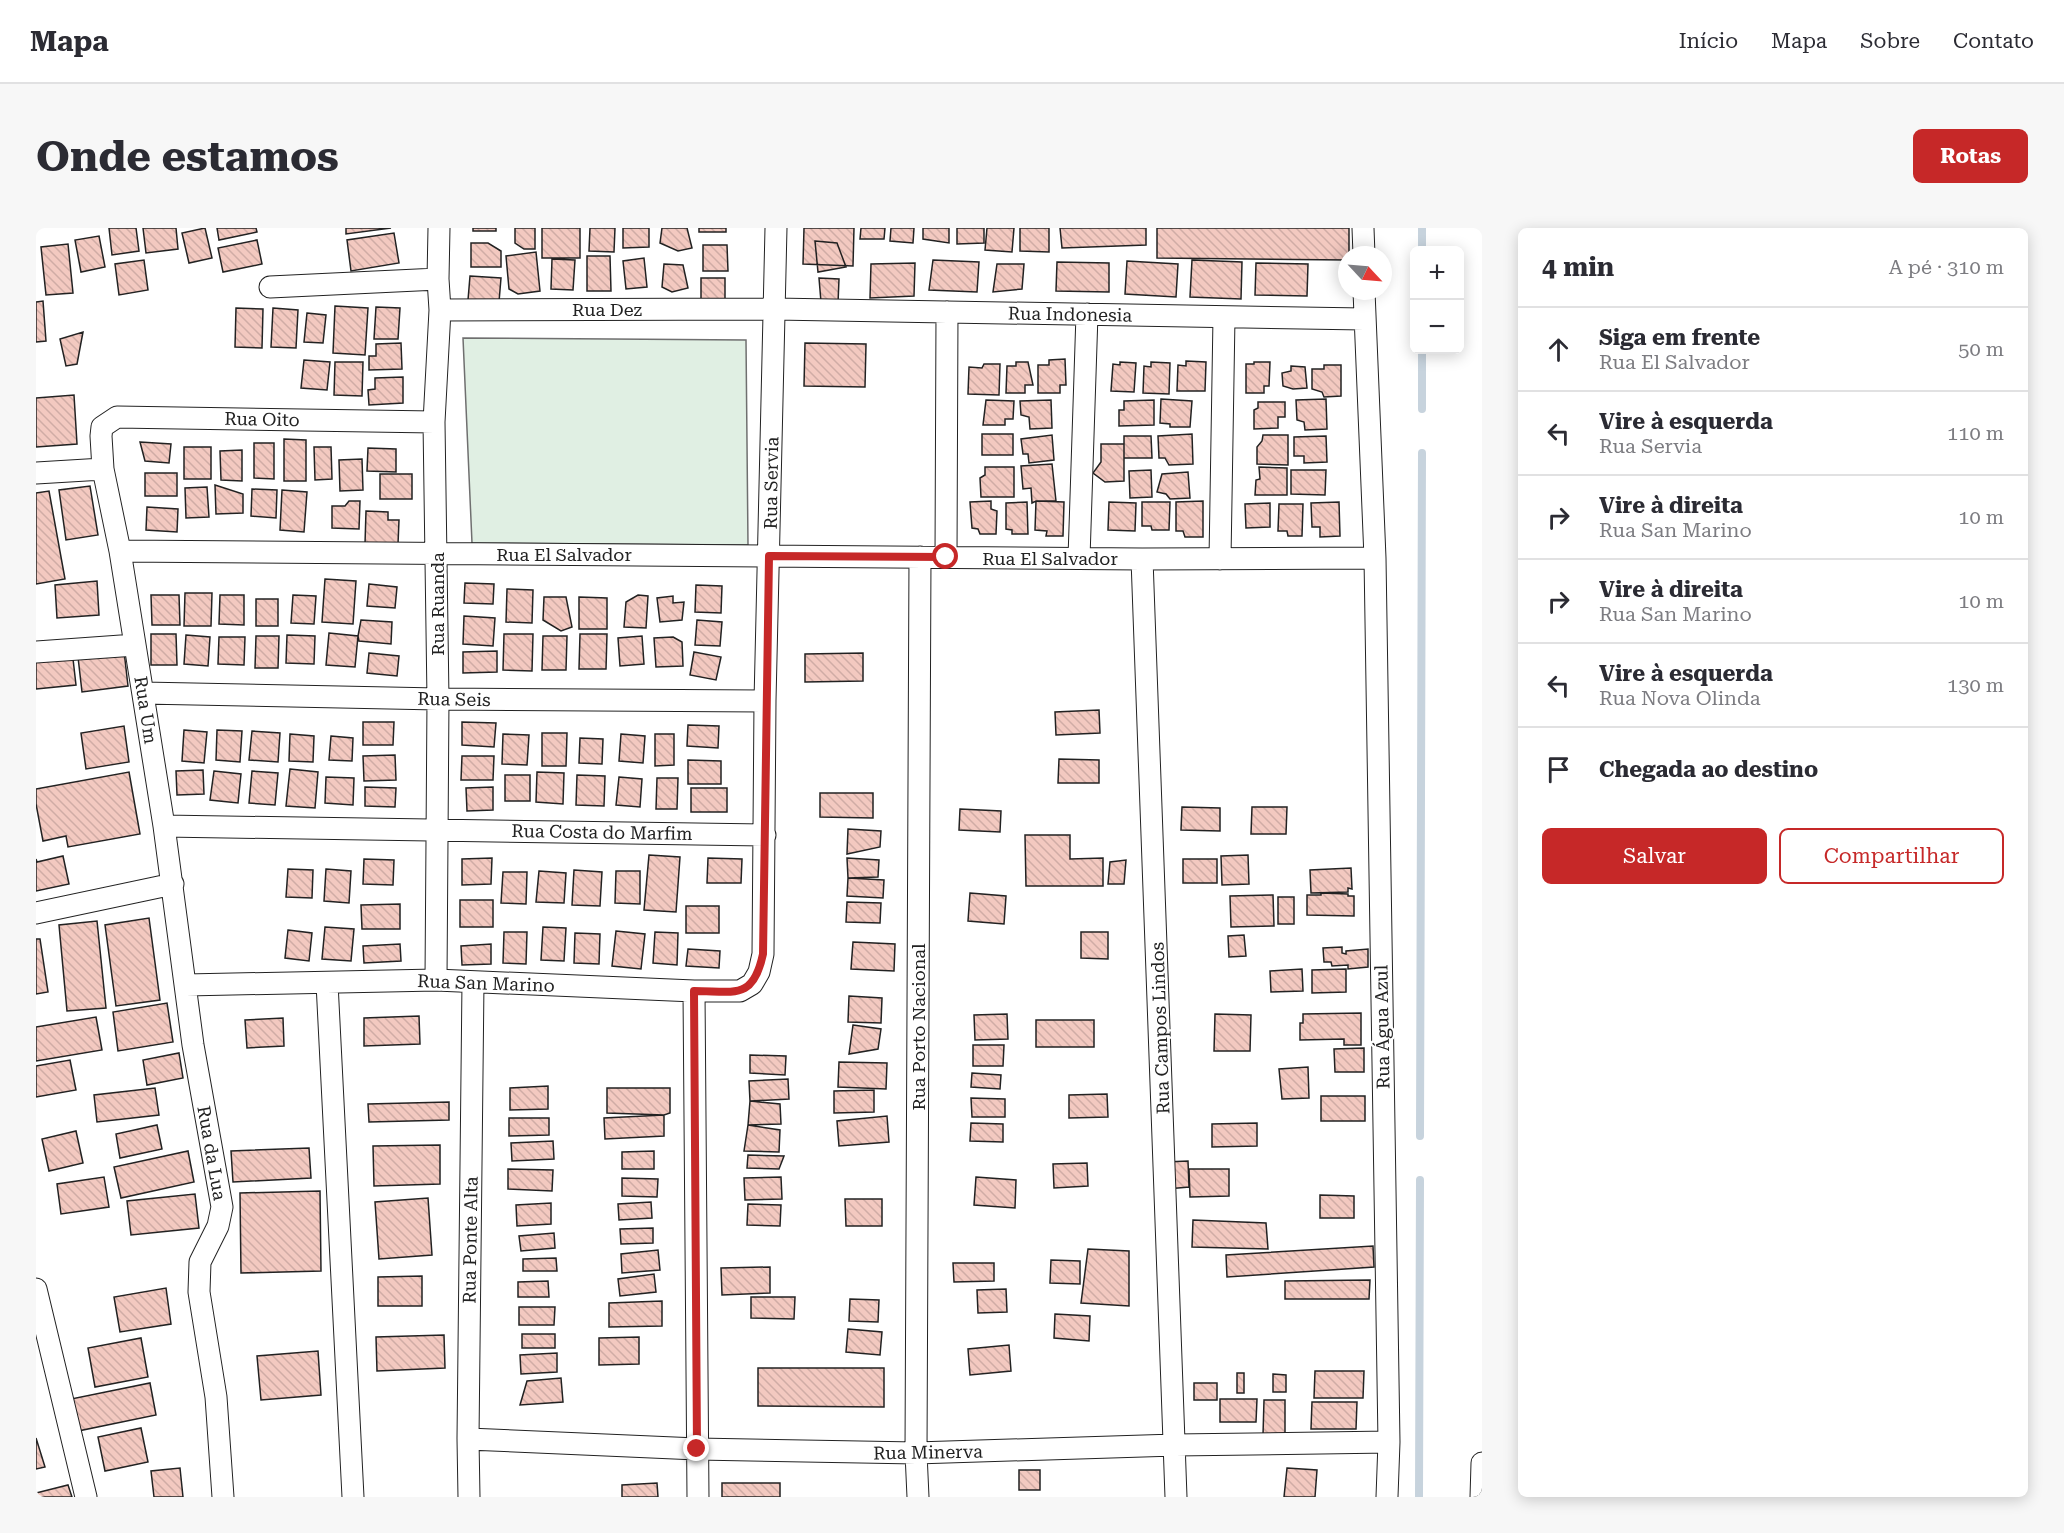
<!DOCTYPE html>
<html lang="pt">
<meta charset="utf-8">
<style>
:root{--surface:#fff;--page:#f7f7f7;--text:#2b2b33;--muted:#7c7c81;--line:#e1e1e2;--accent:#c62828}
body{margin:0;font-family:"Roboto Serif",serif;background:var(--page);color:var(--text)}
.controls{position:absolute;right:18px;top:18px;display:grid;overflow:hidden;border-radius:9px;box-shadow:0 3px 15px #0003}
.controls button{width:54px;height:54px;display:grid;place-items:center;padding:0;border:0;border-bottom:2px solid var(--line);background:var(--surface);color:var(--text);font:30px sans-serif}
.compass{position:absolute;left:1302px;top:18px;width:54px;height:54px;border-radius:50%;background:var(--surface);box-shadow:0 3px 15px #0003;rotate:116deg}
.stop{position:absolute;width:18px;height:18px;margin:-14px;border:4px solid #c62828;border-radius:50%;background:#fff}
.stop.end{background:#c62828;border-color:#fff;box-shadow:0 2px 6px #0008}
.list{margin:0;padding:0;list-style:none}
h2{display:flex;justify-content:space-between;align-items:center;height:78px;margin:0;padding:0 24px;font-size:26px}
h2 small{font-size:20px;font-weight:400;color:var(--muted)}
.list li{display:grid;grid-template-columns:39px 1fr auto;gap:18px;align-items:center;box-sizing:border-box;height:84px;padding:0 24px;border-top:2px solid var(--line)}
.list b{display:block;font-size:22px;white-space:nowrap}
.list p{margin:0;font-size:20px;white-space:nowrap;color:var(--muted)}
.list em{font-size:20px;font-style:normal;color:var(--muted)}
.actions{display:flex;gap:12px;padding:18px 24px}
.actions a{flex:1;padding:14px 0;border:2px solid var(--accent);border-radius:9px;text-align:center;font-size:21px;color:var(--accent)}
.actions .main{background:var(--accent);color:#fff}
.icon{flex:none;width:33px;height:33px;fill:none;stroke:currentColor;stroke-width:2;stroke-linecap:round;stroke-linejoin:round}
.map{position:relative;flex:none;width:1446px;height:1269px;overflow:hidden;border-radius:9px}
header{display:flex;align-items:center;gap:36px;box-sizing:border-box;height:84px;padding:0 30px;background:var(--surface);border-bottom:2px solid var(--line)}
header strong{font-size:28px}
nav{display:flex;gap:33px;margin-inline-start:auto;font-size:21px}
.intro{display:flex;align-items:center;justify-content:space-between;box-sizing:border-box;height:144px;padding:0 36px}
h1{margin:0;font-size:42px}
.button{padding:15px 27px;border-radius:9px;background:var(--accent);color:#fff;font-size:21px;font-weight:700}
main{display:flex;gap:36px;padding:0 36px}
aside{flex:1;background:var(--surface);border-radius:9px;box-shadow:0 3px 15px #0003}
.map>svg:first-child{display:block}
.park{fill:#e0efe3;stroke:#6f6f6f;stroke-width:1.5}
.lines{fill:none;stroke-linecap:round;stroke-linejoin:round}
.stream{stroke:#c7d3dd;stroke-width:8}
.building{fill:url(#building-back-hatch);stroke:#222;stroke-width:1.5}
.street-casing{stroke:#222;stroke-width:23}
.street{stroke:#fff;stroke-width:21}
.route{stroke:#c62828;stroke-width:8}
.labels{text-anchor:middle;dominant-baseline:central;stroke-width:4.5;stroke-linejoin:round;paint-order:stroke}
.street-label{font-size:18px;fill:#222;stroke:#fff}
</style>
<header>
<strong>Mapa</strong>
<nav><a>Início</a><a>Mapa</a><a>Sobre</a><a>Contato</a></nav>
</header>
<div class="intro"><h1>Onde estamos</h1><a class="button">Rotas</a></div>
<main>
<div class="map">
<svg width="1446" height="1269" viewBox="0 0 1446 1269">
<defs>
<pattern id="building-back-hatch" width="6" height="6" patternUnits="userSpaceOnUse" patternTransform="scale(1.5)"><rect width="6" height="6" fill="#f3c9c0"/><path d="M-1 5l2 2M0 0l6 6M5-1l2 2" fill="none" stroke="#d0aca5"/></pattern>
</defs>
<rect width="100%" height="100%" fill="#fff"/>
<path class="park" d="M427,110L710,112L712,317L436,315Z"/>
<g class="lines">
<path class="stream" d="M1386,22V0
M1386,181V122
M1384,908L1386,225
M1383,1269L1384,952"/>
</g>
<path class="building" d="M73,0H100L103,23L76,27Z
M107,0H140L142,21L110,25Z
M169,0L176,30L153,35L146,5Z
M181,0H220L221,4L183,12Z
M310,0H355L310,6Z
M437,0H460V3H437Z
M479,0H499V21H488L479,15Z
M506,0H544V30H506Z
M554,0H579L578,24L553,23Z
M587,0H613V19L587,20Z
M626,0H651L656,20L642,23L624,15Z
M663,0H690V4H663Z
M768,0H818L817,38L767,36Z
M825,0H849L848,11H824Z
M855,0H878L877,15L854,13Z
M887,0H913V15L887,11Z
M921,0H948V15L921,16Z
M951,0H978L976,24L949,22Z
M984,0H1013V24L984,23Z
M1024,0H1110V17L1026,20Z
M1121,0H1313V27H1311V32L1121,30Z
M358,5L363,35L315,43L311,12Z
M63,8L69,39L45,44L39,12Z
M221,12L226,36L187,44L182,20Z
M779,13L801,15L810,39L782,44Z
M435,15H452L465,23V39H435Z
M32,16L37,65L10,67L5,19Z
M667,17H691L692,43H667Z
M500,24L504,63L482,66L473,61L470,28Z
M551,28H574L575,63H551Z
M608,30L611,59L590,61L587,33Z
M516,31L539,32L537,62L515,61Z
M108,32L112,62L83,67L79,36Z
M897,32L943,34L941,64L893,62Z
M1156,32L1206,34L1205,71L1154,69Z
M1091,33L1142,36L1140,69L1089,66Z
M1021,34L1073,35V64L1020,63Z
M879,35L878,68L834,70L835,36Z
M1220,35L1272,36L1271,68L1219,67Z
M628,36L647,37L652,60L636,64L626,59Z
M961,36H988L986,61L957,64Z
M434,48L465,50L463,74L432,72Z
M665,50H689V72H665Z
M783,50L803,51L802,75L785,74Z
M7,73L10,113L0,114V74Z
M299,78L332,80L329,127L297,125Z
M340,79L364,80L362,111H338Z
M200,80L227,81L226,120L199,119Z
M237,80L262,82L260,120L235,119Z
M271,85L290,87L287,115L268,114Z
M47,104L41,136L30,138L24,111Z
M365,115L366,141L333,142V128H340V116Z
M769,115L830,116L829,159L768,158Z
M1029,131L1030,157H1024V165H1002V137H1013V132Z
M268,132L294,134L291,162L265,160Z
M1150,133L1170,134L1169,163H1141L1142,137L1150,138Z
M299,134H327L326,168L298,167Z
M980,134H992L997,157H989V165H970L971,138H980Z
M1084,134L1100,135L1098,164L1075,163L1077,136L1084,137Z
M1115,134L1134,135L1133,166L1107,165L1108,138L1115,139Z
M1218,134H1234L1233,158H1228V165H1210V136H1218Z
M948,136H964L963,167L932,166L933,139L946,140Z
M1288,137H1305V168L1288,169L1286,164L1276,161V141H1288Z
M1255,138L1269,139L1271,160L1257,161L1247,158L1246,145L1255,143Z
M367,149V175L333,177L332,162L339,161V150Z
M38,167L41,216L0,219V170Z
M1125,171L1156,173L1154,199H1134V196L1124,195Z
M1290,171L1291,201L1269,202L1268,194L1261,192L1260,172Z
M950,172L978,173L977,191H969V197H947Z
M1015,172L1016,200L994,201L993,189L985,187L984,173Z
M1118,172V197L1083,198V182H1088V173Z
M1222,174H1249V189H1242V200L1218,201V182L1222,180Z
M946,206H977V227H946Z
M1156,206L1157,236L1133,237L1129,230H1123L1122,208Z
M1016,207L1018,232L993,235L992,226H987L985,211Z
M1227,207H1252V237L1221,236V219L1226,213Z
M1088,208H1115L1116,230H1088Z
M1290,208L1291,234L1268,235V228H1258V209Z
M248,211L270,212V253H248Z
M104,214L135,216L133,235L109,233Z
M218,215H238V251L218,250Z
M1065,216H1088V253L1069,254L1057,245L1065,234Z
M148,219H175V251H148Z
M278,219H295L296,251L279,252Z
M332,220L360,221V244L331,243Z
M206,222V253L185,252L184,223Z
M326,231L327,262L304,263L303,232Z
M1016,236L1020,273H1000L996,275L995,260L987,261L985,238Z
M949,239H978V269H945L944,250L949,247Z
M1223,239L1251,240V267H1219L1220,252L1224,251Z
M1115,242L1116,269L1094,270L1093,243Z
M1255,242H1290L1289,267L1255,266Z
M1152,244L1154,270L1134,271L1130,266L1121,264L1126,246Z
M109,245H141V268H109Z
M344,246H376V271H344Z
M179,257L207,266V285L180,286Z
M54,258L62,307L30,312L23,262Z
M171,259L173,289L150,290L149,260Z
M216,261L241,262L240,290L215,288Z
M246,262L271,264L268,304L244,302Z
M13,263L29,351L0,356V265Z
M313,273H324L323,301L296,300V278H309Z
M955,273V281L961,283L960,306H944L942,301L936,300L934,274Z
M1000,273L1028,274L1027,308H1010L1011,303L999,302Z
M1167,273V309H1149L1147,303H1140V274Z
M991,274L992,306H976V302L970,301V275Z
M1073,274L1100,275L1099,303L1072,302Z
M1106,274H1134L1133,302H1116L1115,298H1106Z
M1303,274L1304,308L1284,309V299H1276L1275,275Z
M1234,275V299L1210,300L1209,276Z
M1243,276H1267L1266,308H1252L1251,303H1242Z
M111,279L142,281L141,304L110,302Z
M330,283L352,284V292H363L362,316H329Z
M289,351L320,353L317,396L286,394Z
M61,353L63,387L21,390L19,357Z
M429,355L458,356L457,376L428,375Z
M333,356L361,359L359,380L331,378Z
M660,357L686,358L685,385L659,384Z
M471,361L497,362L496,395L470,394Z
M149,365H176L175,398H148Z
M115,367H143L144,397H116Z
M184,367H208V397L183,396Z
M257,367L280,368L278,396L255,395Z
M602,367L612,368L610,400L588,399L590,374Z
M637,368V375L648,374L646,392L624,394L621,370Z
M508,369H530L536,399L525,403L507,392Z
M543,369L571,370V401H543Z
M220,371H242V398H220Z
M428,388L459,390L457,418L427,416Z
M325,392L356,394L355,416L323,413L322,408Z
M661,392L686,394L684,418L659,417Z
M293,405L322,408L319,439L290,437Z
M115,406H140L141,437H115Z
M468,406H497L496,443L467,442Z
M544,406H571L570,441H543Z
M150,407L174,409L172,438L148,436Z
M251,407L279,408L278,436L250,435Z
M220,408H243L242,440H219Z
M507,408H531L530,442H506Z
M606,408L608,436L584,438L582,410Z
M183,409H209L208,437L182,436Z
M637,409L646,414L647,438L620,439L618,410Z
M36,422L40,457L0,461V426Z
M88,423L92,458L46,464L42,429Z
M461,423V444L427,445V424Z
M658,424L685,429L680,452L654,447Z
M333,425L363,428L361,448L331,445Z
M827,425V453L769,454V426Z
M1063,482L1064,505L1020,507L1019,484Z
M327,494H358L357,517H327Z
M426,494L460,495L458,519L426,517Z
M652,497L683,498L682,520L651,518Z
M88,498L93,534L50,541L45,505Z
M148,502L171,504L168,535L146,533Z
M181,502L206,503L204,534L180,532Z
M216,503L244,505L242,534L213,532Z
M506,505H531L530,538H506Z
M254,506L278,508L277,534L253,533Z
M467,506L493,507L491,537L466,536Z
M585,506L609,508L607,535L583,533Z
M619,506H638V537L619,538Z
M295,508L317,510L316,533L293,532Z
M544,510L567,511L566,536L543,535Z
M359,527L360,552L328,553L327,528Z
M426,528H458L457,552H425Z
M1023,531L1063,532V555H1022Z
M652,532L685,533V556H652Z
M254,541L282,544L279,580L250,578Z
M167,542L168,566L141,567L140,543Z
M178,543L205,546L202,575L174,572Z
M216,543L242,545L239,577L213,575Z
M93,544L104,606L32,619L30,608L7,613L0,576V561Z
M501,544L528,545L527,576L500,574Z
M469,547H494V573H469Z
M541,547L569,548L568,578L540,577Z
M290,549L318,550L317,577L289,575Z
M583,549L606,551L604,579L580,577Z
M621,550H642L641,581H620Z
M329,559L360,560L359,579L329,578Z
M457,559V582L431,583L430,560Z
M655,560H691V584H655Z
M784,565H837V590L784,589Z
M1146,579L1184,580V603L1145,602Z
M1216,579H1251L1250,606H1215Z
M924,581L965,583L964,604L923,602Z
M812,601L845,603L844,619L811,626Z
M989,607H1034V631L1067,630V658H990Z
M613,627L644,629L640,684L608,682Z
M1212,627L1213,656L1186,657L1185,628Z
M27,628L33,656L0,663V631L1,634Z
M456,630L455,656L426,657V631Z
M672,630L706,631L705,655H671Z
M811,630L843,632L842,649L812,650Z
M328,631L358,632L357,657L327,656Z
M1147,631H1181V655H1147Z
M1090,632L1088,656H1072L1074,634Z
M1315,640L1316,661L1312,660V664L1275,665L1274,642Z
M252,641L277,642L276,670L250,669Z
M290,641L315,643L313,675L288,673Z
M538,642L566,644L564,678L536,677Z
M503,643L530,645L528,675L500,674Z
M580,643H604V676L579,675Z
M467,644H491L490,676L465,675Z
M812,650L848,652L847,670L811,668Z
M934,665L970,668L968,696L932,693Z
M1285,665L1312,666V668H1318V688L1271,687V667H1285Z
M1237,667L1238,698L1195,699L1194,668Z
M1242,669H1258V696H1242Z
M424,672H457V699H424Z
M811,674L845,675L844,695L810,694Z
M364,676V701H326L325,677Z
M650,678H683V705H650Z
M113,690L124,772L80,778L69,697Z
M61,693L70,780L31,783L23,697Z
M289,699L318,701L315,733L286,731Z
M507,699L530,700L528,733L505,732Z
M252,702L276,705L273,733L249,730Z
M580,703L609,706L605,741L576,738Z
M468,704H491L490,736L467,735Z
M619,704L642,705L641,737L617,735Z
M1045,704H1072V731L1045,730Z
M539,705L564,706L563,736L538,735Z
M1208,707L1210,728L1193,729L1192,708Z
M0,711H4L12,764L0,766Z
M817,714L859,716L858,743L815,741Z
M364,716L365,733L328,735L327,718Z
M455,716V736L426,737L425,718Z
M1306,719V725L1310,726V723L1332,721V739L1312,741V737L1296,738L1295,734H1288L1287,720Z
M652,721L684,723L683,740L650,738Z
M1266,741L1267,763L1235,764L1234,743Z
M1310,741V764L1276,765V742Z
M813,768L846,770L845,795L812,794Z
M131,775L137,814L82,823L77,784Z
M1325,785V817H1308V811L1264,812V795H1267V786Z
M971,786L972,811L939,812L938,787Z
M1179,786L1215,787L1214,823H1178Z
M383,788L384,816L328,818V790Z
M60,789L66,822L0,833V799Z
M247,790L248,818L211,820L209,792Z
M1000,792H1058V819H1000Z
M817,797L845,801L842,821L813,826Z
M937,817H968L967,838H937Z
M1328,820V844H1299L1298,821Z
M143,825L147,850L111,857L107,832Z
M714,827L750,828L749,847L714,845Z
M34,832L40,862L0,869V838Z
M803,834L851,835L850,861L802,859Z
M1272,839L1273,870L1246,871L1243,841Z
M936,845L965,847L964,861L935,859Z
M752,851L753,871L714,873L713,853Z
M512,858V881L474,882V860Z
M119,860L123,887L61,894L58,867Z
M571,860H634V885L628,887L571,885Z
M838,862V884L798,885V863Z
M1071,866L1072,889L1033,890V867Z
M1285,868H1329V893H1285Z
M935,870L969,871V889H936Z
M714,873L744,876L745,896L712,897Z
M413,874V892L333,894L332,876Z
M628,887V908L569,911L568,890Z
M851,888L853,914L803,918L801,893Z
M473,890H513V907L473,908Z
M935,895L967,896V914L934,913Z
M1221,895V918L1176,919V896Z
M121,897L126,921L84,930L80,906Z
M712,897L744,902L743,924L708,923Z
M40,903L47,935L13,943L6,911Z
M517,913L518,931L476,933L475,915Z
M404,917V956L338,958L337,918Z
M273,920L275,950L197,954L195,923Z
M152,923L158,954L85,970L78,939Z
M618,923V941H586V924Z
M712,927L748,928L743,941L711,940Z
M1152,933L1153,959L1131,961L1129,934Z
M1051,935L1052,958L1018,960L1017,936Z
M472,941L517,942L516,963L472,961Z
M1153,941H1193V968L1154,969Z
M68,949L73,979L25,986L21,956Z
M745,949L746,971L709,972L708,950Z
M940,949L980,952L979,980L938,977Z
M586,950L622,951L621,969L586,968Z
M284,963L285,1043L205,1045L204,965Z
M159,966L163,1000L95,1007L91,973Z
M1284,967L1318,968V990H1284Z
M392,970L396,1027L343,1031L339,974Z
M809,971H846V998H810Z
M615,974L616,990L583,992L582,976Z
M515,975V996L481,998L480,977Z
M712,976L745,977L744,998L711,997Z
M1157,992L1230,995L1232,1021L1156,1019Z
M617,1000V1015L585,1016L584,1001Z
M518,1005L519,1020L485,1023L483,1008Z
M1337,1018L1338,1039L1191,1049L1190,1027Z
M1052,1021L1093,1023V1078L1045,1075Z
M622,1022L624,1042L586,1045L585,1026Z
M520,1030L521,1043H487V1031Z
M1015,1032L1044,1033V1056L1014,1055Z
M917,1035H958V1053L918,1054Z
M734,1039V1065L686,1067L685,1040Z
M618,1046L620,1064L584,1068L582,1051Z
M386,1048V1078H342V1049Z
M1334,1052L1333,1071H1249V1053Z
M512,1053L513,1069H482V1054Z
M130,1060L135,1096L84,1104L78,1069Z
M970,1061L971,1084L942,1085L941,1062Z
M715,1069H759L758,1091L715,1090Z
M814,1071L843,1072L842,1094L813,1093Z
M626,1073V1098L573,1099V1075Z
M483,1079H519L518,1097H483Z
M1019,1086L1054,1088L1053,1113L1018,1110Z
M812,1101L846,1104L844,1127L810,1124Z
M486,1106H519V1120H486Z
M408,1107L409,1140L341,1143L340,1109Z
M603,1109V1136L563,1137V1110Z
M105,1110L112,1149L59,1159L52,1120Z
M973,1117L975,1143L934,1147L932,1121Z
M282,1123L285,1167L225,1172L221,1128Z
M521,1125V1144L485,1146L484,1127Z
M722,1140H848V1179L722,1178Z
M1279,1143H1328L1327,1170H1278Z
M1201,1145H1208V1165H1201Z
M1237,1146L1250,1147V1164H1237Z
M525,1150L527,1174L484,1177L491,1153Z
M114,1155L120,1187L42,1203L35,1171Z
M1158,1155H1181V1172H1158Z
M1184,1171H1221L1220,1194H1184Z
M1228,1172H1249V1207H1227Z
M1276,1174H1321L1320,1201H1275Z
M105,1200L112,1234L69,1243L62,1209Z
M0,1210L9,1239L0,1241Z
M144,1240L147,1269H118L115,1243Z
M1251,1240L1281,1242L1279,1269H1248Z
M983,1242H1004V1262H983Z
M621,1255L622,1269H586V1257Z
M686,1255H744V1269H686Z
M32,1257L36,1269H0V1265Z"/>
<g class="lines">
<g class="street-casing">
<path id="street" d="M1327,0L1328,27
M234,59L402,51
M1328,63L1339,330L1353,1214L1351,1269
M404,82L739,81L1328,91
M0,245L67,241
M84,323L1106,331L1339,330
M910,329L911,84
M1043,330L1051,86
M1106,331L1140,1269
M1184,331L1188,89
M0,424L99,417
M107,465L402,471L729,473
M128,598L729,607
M0,685L137,656
M400,752L402,471L398,194L404,82L402,51L403,0
M291,755L317,1269
M150,757L400,752L658,763H704L716,756L723,744L727,726L729,473L740,0
M658,763L662,1269
M0,1061L50,1269
M432,1211L661,1221L880,1225L1139,1217L1353,1214
M187,1269L180,1169L163,1064L164,1034L182,998L186,979L157,817L128,598L84,323L67,241L65,208L66,199L81,189L398,194
M433,1269L432,1211L437,754
M882,1269L880,1225L884,329
M1445,1269L1446,1235"/>
</g>
<use href="#street" class="street"/>
</g>
<g class="lines">
<path class="route" d="M661,1221L658,763C698,763 717,773 727,726L733,328L910,329"/>
</g>
<g class="labels">
<g class="street-label">
<text x="571" y="81">Rua Dez</text>
<text transform="translate(1034 86) rotate(1)">Rua Indonesia</text>
<text transform="translate(226 191) rotate(1)">Rua Oito</text>
<text transform="translate(735 255) rotate(-89)">Rua Servia</text>
<text x="528" y="326">Rua El Salvador</text>
<text x="1014" y="330">Rua El Salvador</text>
<text transform="translate(401 376) rotate(-90)">Rua Ruanda</text>
<text transform="translate(418 471) rotate(1)">Rua Seis</text>
<text transform="translate(110 482) rotate(81)">Rua Um</text>
<text transform="translate(566 604) rotate(1)">Rua Costa do Marfim</text>
<text transform="translate(450 755) rotate(2)">Rua San Marino</text>
<text transform="translate(882 799) rotate(-90)">Rua Porto Nacional</text>
<text transform="translate(1346 799) rotate(-91)">Rua Água Azul</text>
<text transform="translate(1124 800) rotate(-92)">Rua Campos Lindos</text>
<text transform="translate(176 925) rotate(80)">Rua da Lua</text>
<text transform="translate(434 1012) rotate(-89)">Rua Ponte Alta</text>
<text transform="translate(892 1224) rotate(-1)">Rua Minerva</text>
</g>
</g>
</svg>
<div class="controls">
<button>+</button>
<button>−</button>
</div>
<svg class="compass" viewBox="-18 -18 36 36"><path d="M0-13l5 13h-10z" fill="#e53935"/><path d="M0 13l5-13h-10z" fill="#7c7c81"/></svg>
<div class="stop" style="left:910px;top:329px"></div>
<div class="stop end" style="left:661px;top:1221px"></div>
</div>
<aside>
<h2>4 min<small>A pé · 310 m</small></h2>
<ul class="list">
<li><svg class="icon" aria-label="ahead" viewBox="0 0 24 24"><path d="M12 20V5M6 11l6-6 6 6"/></svg><div><b>Siga em frente</b><p>Rua El Salvador</p></div><em>50 m</em></li>
<li><svg class="icon" aria-label="left" viewBox="0 0 24 24"><path d="M17 20v-9H6M10 6l-5 5 5 5"/></svg><div><b>Vire à esquerda</b><p>Rua Servia</p></div><em>110 m</em></li>
<li><svg class="icon" aria-label="right" viewBox="0 0 24 24"><path d="M7 20v-9h11M14 6l5 5-5 5"/></svg><div><b>Vire à direita</b><p>Rua San Marino</p></div><em>10 m</em></li>
<li><svg class="icon" aria-label="right" viewBox="0 0 24 24"><path d="M7 20v-9h11M14 6l5 5-5 5"/></svg><div><b>Vire à direita</b><p>Rua San Marino</p></div><em>10 m</em></li>
<li><svg class="icon" aria-label="left" viewBox="0 0 24 24"><path d="M17 20v-9H6M10 6l-5 5 5 5"/></svg><div><b>Vire à esquerda</b><p>Rua Nova Olinda</p></div><em>130 m</em></li>
<li><svg class="icon" aria-label="arrive" viewBox="0 0 24 24"><path d="M6 21V4h12l-3 4 3 4H6"/></svg><div><b>Chegada ao destino</b></div></li>
</ul>
<div class="actions"><a class="main">Salvar</a><a>Compartilhar</a></div>
</aside>
</main>
